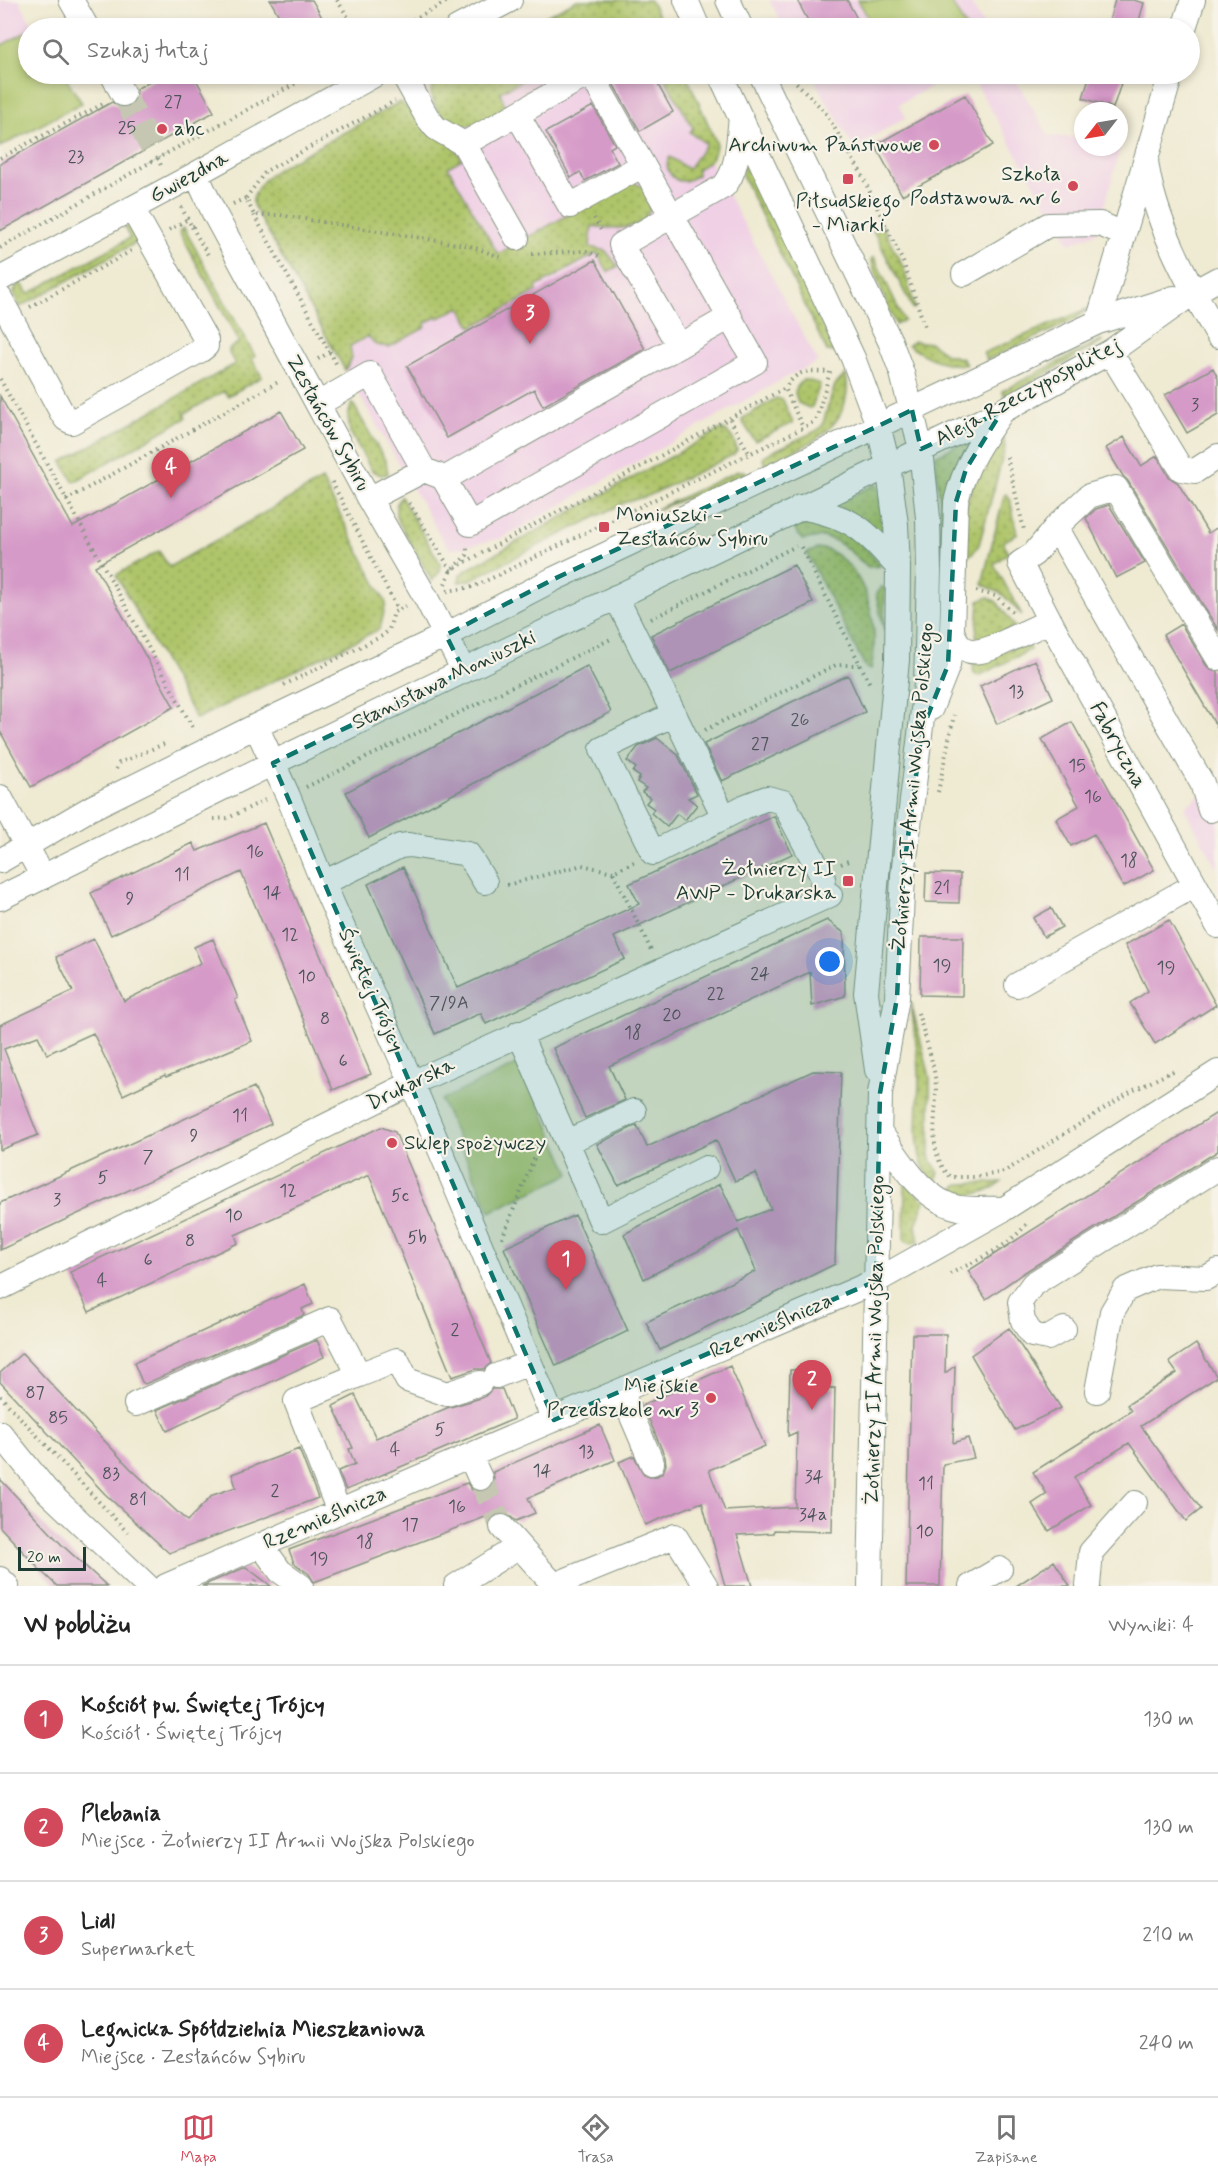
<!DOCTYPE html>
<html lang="pl">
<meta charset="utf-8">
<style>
:root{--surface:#fff;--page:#f6f6f6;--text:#222;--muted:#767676;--line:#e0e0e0;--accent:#d1495b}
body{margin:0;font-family:Mynerve,sans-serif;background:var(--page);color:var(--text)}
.compass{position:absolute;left:1074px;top:102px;width:54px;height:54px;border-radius:50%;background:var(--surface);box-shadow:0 3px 9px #0003;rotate:239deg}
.scale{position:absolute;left:18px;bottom:15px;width:68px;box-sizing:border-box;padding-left:6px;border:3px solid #1f3d34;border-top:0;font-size:16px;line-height:21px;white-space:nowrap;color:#1f3d34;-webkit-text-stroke:4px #f7f3e8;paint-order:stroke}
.you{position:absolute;left:830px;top:962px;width:21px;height:21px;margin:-15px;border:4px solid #fff;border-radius:50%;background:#1a73e8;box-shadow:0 0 0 9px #1a73e833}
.badge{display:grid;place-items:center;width:39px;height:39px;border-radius:50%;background:var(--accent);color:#fff;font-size:20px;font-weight:700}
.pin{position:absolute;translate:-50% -50px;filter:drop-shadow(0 2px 3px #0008)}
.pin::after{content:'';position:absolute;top:32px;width:21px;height:18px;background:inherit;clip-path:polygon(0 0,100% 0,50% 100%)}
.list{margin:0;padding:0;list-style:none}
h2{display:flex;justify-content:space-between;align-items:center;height:78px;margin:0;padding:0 24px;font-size:26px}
h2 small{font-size:20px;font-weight:400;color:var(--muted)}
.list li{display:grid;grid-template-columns:39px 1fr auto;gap:18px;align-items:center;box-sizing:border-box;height:108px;padding:0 24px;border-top:2px solid var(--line)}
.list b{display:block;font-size:22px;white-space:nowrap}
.list p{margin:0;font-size:20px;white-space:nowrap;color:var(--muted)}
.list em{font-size:20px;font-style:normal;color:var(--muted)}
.icon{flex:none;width:33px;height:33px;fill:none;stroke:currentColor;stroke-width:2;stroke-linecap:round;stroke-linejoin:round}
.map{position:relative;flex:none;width:1218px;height:1586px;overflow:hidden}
.search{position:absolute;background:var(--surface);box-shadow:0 3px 9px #0003;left:18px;right:18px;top:18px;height:66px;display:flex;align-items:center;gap:15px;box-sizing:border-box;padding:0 21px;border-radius:33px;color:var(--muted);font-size:22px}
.sheet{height:510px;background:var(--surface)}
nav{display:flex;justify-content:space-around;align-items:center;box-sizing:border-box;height:84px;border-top:2px solid var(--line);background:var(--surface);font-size:16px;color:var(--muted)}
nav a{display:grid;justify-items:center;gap:3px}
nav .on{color:var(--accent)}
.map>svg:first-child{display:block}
.built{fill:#f0d0e5}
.grass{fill:url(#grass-dots);stroke:#67814f;stroke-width:1.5}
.park{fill:#afc56a;stroke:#67814f;stroke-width:1.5}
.building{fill:#d69ac8}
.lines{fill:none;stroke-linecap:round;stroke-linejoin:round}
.minor-tunnel{stroke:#c5c7b2;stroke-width:24;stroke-dasharray:24 12;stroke-linecap:butt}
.minor-casing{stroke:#879483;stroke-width:26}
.path{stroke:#879483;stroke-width:4;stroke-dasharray:1.5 4.5;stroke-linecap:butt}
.minor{stroke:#fff;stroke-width:24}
.marked{fill:#0f766e;fill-opacity:0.2;stroke:#0f766e;stroke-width:4.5;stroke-dasharray:12 8;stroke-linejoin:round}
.poi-dot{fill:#d1495b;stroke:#f7f3e8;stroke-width:2}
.labels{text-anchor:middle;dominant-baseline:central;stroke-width:4.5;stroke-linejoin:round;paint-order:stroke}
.number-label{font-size:18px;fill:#4d5459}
.poi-label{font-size:21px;fill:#1f3d34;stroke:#f7f3e8;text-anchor:end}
.street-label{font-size:21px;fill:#1f3d34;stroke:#f7f3e8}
</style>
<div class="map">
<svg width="1218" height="1586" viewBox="0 0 1218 1586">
<defs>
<pattern id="grass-dots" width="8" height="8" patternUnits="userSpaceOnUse" patternTransform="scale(1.5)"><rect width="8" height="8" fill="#afc56a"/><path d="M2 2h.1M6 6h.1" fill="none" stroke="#8ea158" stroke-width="1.8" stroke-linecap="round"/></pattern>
</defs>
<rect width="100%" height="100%" fill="#f7f3e8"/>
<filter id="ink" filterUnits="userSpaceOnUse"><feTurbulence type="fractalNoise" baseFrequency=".0167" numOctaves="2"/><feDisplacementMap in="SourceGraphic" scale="12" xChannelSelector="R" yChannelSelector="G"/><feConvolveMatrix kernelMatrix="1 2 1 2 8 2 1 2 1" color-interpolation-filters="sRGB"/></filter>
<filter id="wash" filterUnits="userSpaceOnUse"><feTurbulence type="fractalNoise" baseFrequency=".008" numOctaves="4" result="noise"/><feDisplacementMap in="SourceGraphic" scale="24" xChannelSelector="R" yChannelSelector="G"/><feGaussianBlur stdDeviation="1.35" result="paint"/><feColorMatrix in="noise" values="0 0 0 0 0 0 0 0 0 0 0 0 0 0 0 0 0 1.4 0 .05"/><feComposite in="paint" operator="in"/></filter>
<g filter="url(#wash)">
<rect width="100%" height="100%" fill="#efead2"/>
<path class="built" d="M0,0H19L34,28H28V31L0,46Z
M769,0H969L985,28H785Z
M534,74H662L693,129L706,144L710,161L818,362L790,375L502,538L451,550L441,537L345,370L348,366L349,346L369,335L448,167L434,138L460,125L468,126L506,105L500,92Z
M811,74H954L899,104L906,117L854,148Z
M970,74H1012L1049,136L1083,138V147H1119V141H1122L1098,232L1070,244Z
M1218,779V870L1184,808Z"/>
<path class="grass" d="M577,0H650L665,28H636L633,24L624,28H523Z
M450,74H534L500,92L506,108C494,115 482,125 468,126C462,126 455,125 450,123C441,118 428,97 432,87C434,81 445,77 450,74Z
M662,74H686L716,142C716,158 708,163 696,170L698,175C694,177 688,181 684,181C672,182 662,166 670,157L688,169L706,144L690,132L693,128Z
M400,102L454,146L462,159L448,167L498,254L625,183C650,178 662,215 635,225C621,230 606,228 592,226L590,247L606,251L618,266L608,272L597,253L536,287L537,291L472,327L460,307L439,318L438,316L425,323L426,327L389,347L376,345L368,336L350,346L352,358L345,370L253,205C251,190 267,176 279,168Z
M745,154L836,348L834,352L827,351L742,175Z
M882,225L904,269L915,308L913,309L873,230Z
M124,226L130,227L138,238L137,242L20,307L14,293L16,287L21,282L28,294L130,238Z
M184,228L255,356L252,359L262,377L228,396L224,391L184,414L186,418L74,482L62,462L235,364L229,353V349L239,342L179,231Z
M874,257L904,320L896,325L883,295L871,259Z
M1087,309L1074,320L987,360L983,353Z
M1101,340L1102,342L1005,397L1002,391Z
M914,341L931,343L946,354L963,359L966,365C943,365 926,358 908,345Z
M846,374C855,430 806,445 765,465L763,459L765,455L818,430L822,426L835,385Z
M803,380H807L820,384L812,407L809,408L798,403L795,393L797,386Z
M776,398L783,400L793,423L755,441L742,421L743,418Z
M352,402L386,462L388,474L381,475L372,471L350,432L348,416Z
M721,429C730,432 735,441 737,450L733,455L648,496L626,502L470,580L459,582L460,575L466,570Z
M1000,434L1004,440L1005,448L979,545L973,553L966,557L964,512L975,475Z
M970,439L946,559L940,560L941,515L935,456Z
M738,471H744L746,473L702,493L655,510Z
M322,480L386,603L380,629L196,719L116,575L159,551L169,567Z
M876,484L878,486L885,535L883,536L833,505Z
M1006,494L1010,498L1017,534L1003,542L1008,553L994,564L1022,615L1002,594L982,584L1004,496Z
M401,497L440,563V571L432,581L396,517V505Z
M807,523C839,523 863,540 880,566L868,567C853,556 842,539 822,537C815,537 809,539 802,540L793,526Z
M817,549C826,548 831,551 838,556C870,579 880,632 871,669L866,668L809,558L807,553Z
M881,587L885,588L884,630L876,594Z
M988,597L997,602L1016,628L983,638L976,637L979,601Z
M1027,643L1030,650L979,676L974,673L973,668L975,661Z
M911,1003L930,1077V1153L931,1160L939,1173L934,1183C908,1157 920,1106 919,1072C918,1049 913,1026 911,1003Z
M1002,1182C988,1193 971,1197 954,1194L955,1187L959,1184Z
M905,1183L925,1201L916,1225L919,1242L914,1244L906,1242L904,1239Z"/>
<path class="park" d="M858,0H950L966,28H874Z
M28,31V74H63L82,103L0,147V46Z
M521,1063L570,1174L490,1212L441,1100Z"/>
<g id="blocks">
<path class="building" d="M270,0H312L328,28H286Z
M797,0H847L862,28H812Z
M1115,0H1133L1144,3L1137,28H1121L1108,25Z
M164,74H193L214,112L0,231V164L112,102L122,108L130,106L135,101L136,89Z
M622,74H652L673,112L640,131L611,80Z
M1090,74H1124L1113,108L1083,98Z
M965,95L993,145L902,195L875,145Z
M593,106L615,145L610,148L618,163L585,181L580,172L571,178L546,132Z
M595,260L645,349L543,406L534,389L447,438L407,366Z
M1213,368L1218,378V415L1187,433L1165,395Z
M0,396L73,527L281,411L303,450L95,566L174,707L31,787L0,731Z
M1124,437L1141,466L1157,456L1169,477L1178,483L1208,533L1218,527V630L1128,481L1123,476L1106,448Z
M1109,505L1145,563L1116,578L1086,518L1096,509Z
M794,565L813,603L670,673L651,635Z
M1181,624L1206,665L1211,670L1218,672V729L1163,635Z
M1035,660L1053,698L997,724L980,686Z
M587,666L611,712L369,838L346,792Z
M848,675L865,712L722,781L704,744Z
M1072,722L1154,870L1123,887L1094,834L1071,846L1056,819L1079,806L1042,739Z
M657,738L678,755L697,794L688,798L697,805L685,820L677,814L667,827L651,813L654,809L646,803L650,798L642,792L646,788L637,782L640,777L633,772L636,768L627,761L638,747Z
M774,816L792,854L614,937L625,959L486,1024L481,1013L435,1034L368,884L403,867L458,988L639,904L629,884Z
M264,823L371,1074L333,1090L241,872L111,935L91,893L193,843L197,851Z
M926,873L960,874L959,903L925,902Z
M1051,908L1062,927L1044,937L1033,918Z
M827,920L844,933L845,996L812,1006L810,972L609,1066L625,1100L585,1118L553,1048Z
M1169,920L1216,1005L1155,1044L1130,1003L1148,991L1125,945Z
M921,937H963L962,996L920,995Z
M94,939L124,1001L201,963L194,947L213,939L238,998L235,1000L252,1041L166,1077L165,1075L123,1095L93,1033L47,1054L38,1036L4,1049L38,1135L0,1150V1025L73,991L56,957Z
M813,1071L841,1072L835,1264L660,1350L646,1322L756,1271L738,1230L644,1279L624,1234L720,1184L738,1222L771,1209L756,1173L735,1181L716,1140L618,1185L597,1144L637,1125L647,1147Z
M254,1087L271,1124L0,1250V1203Z
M1218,1112V1151L1025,1272L986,1299L968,1271Z
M381,1127L395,1132L410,1167L491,1363L484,1369H476L452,1377L369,1175L235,1235L238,1243L89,1312L70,1272Z
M575,1215L628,1331L556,1366L504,1248Z
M305,1284L313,1304L302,1309L304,1315L145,1384L142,1382L134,1363Z
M1009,1328L1061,1408L1015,1430L971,1355Z
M912,1334H946L945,1373L955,1366L953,1443L968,1438L974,1458L943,1464L940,1586H906Z
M317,1340L324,1357L167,1431L157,1410Z
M1196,1344L1217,1377L1141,1426L1201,1509L1186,1521L1129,1443L1074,1477L1091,1505L1049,1531L1032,1504L1047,1494L1033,1472L1131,1411L1127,1405L1177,1373L1169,1362Z
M22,1353L131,1469L187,1521L213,1495L236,1487L232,1474L299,1449L318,1498L169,1553L105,1494L0,1382V1373Z
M730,1366L765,1446L709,1470L725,1511L795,1507L797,1432L788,1436L790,1370H815V1388H835L832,1532L774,1530V1533L737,1535L752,1586H725L702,1502L645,1525L619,1462L634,1456L644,1475L650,1477L657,1476L663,1472L666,1465L665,1457L643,1405Z
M492,1389H502L514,1419L346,1490L338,1471L355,1464L349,1449L353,1448L333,1406L355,1395L376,1438L447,1408L484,1397Z
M600,1425L615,1460L528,1498L535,1513L516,1521L506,1513H499L490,1520L488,1516L314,1582L309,1574L294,1563L289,1550L467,1483L472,1490L479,1492L485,1491L492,1486L494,1479L493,1472Z
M0,1479L62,1545L107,1586H57L41,1571L0,1527Z
M1054,1561L1070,1586H1016Z
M246,1567L271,1586H202Z"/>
</g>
</g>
<g filter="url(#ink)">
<use href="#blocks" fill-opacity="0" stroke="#879483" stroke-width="1.5"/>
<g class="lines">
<path class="minor-tunnel" d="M123,94L158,158
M480,1478L502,1527"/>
<g class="minor-casing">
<path id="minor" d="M71,0L87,28
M686,0L698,28
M728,0L741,28
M457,28L510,0
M1184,28L1193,0
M112,74L123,94
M403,74L427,117L436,128L464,144
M591,74L755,362L470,524L444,479L730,317
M720,74L853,358L878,425L888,465L896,524L898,567L897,660L866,993L877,1070
M761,74L890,341L902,373L921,449L928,518L929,572L926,685L903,875L897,998L880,1093L870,1586
M517,114L570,206L643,165
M1146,161C1154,222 1188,282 1218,336
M196,174L214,213L369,499L425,596L464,671
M517,238L464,144L588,74
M964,274L1048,225L1100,224L1123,234
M0,279L196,174L376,74
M0,298L62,413L66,419L72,422L201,350L206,346V340L132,208
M1098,322L1171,74
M679,346L621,245L724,186C739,169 738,139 741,118
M1110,352L1181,469L1195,471L1218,456
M318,404L370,374L424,470
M369,499L424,470L437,475
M800,507C853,517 863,528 898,567
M1056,527L1089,496L1116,488L1218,658
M616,597L674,714
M952,631C964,664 988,650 1011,639C1024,633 1037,627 1050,621
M931,708L948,665L952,631L956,502C964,467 981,441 1001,413
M256,726L288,796L323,883L412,1083L554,1420
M0,797L43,877
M1210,810L1202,783L1056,527L1034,554L1020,563L1050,621L1218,926
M724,817L674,714L602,749L653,853L746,806L767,798L783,802L823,878L821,899
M0,861L91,808L256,726L446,635L554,579L1098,322L1174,298
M323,883L400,846L409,845L468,854L485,882
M0,898L273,763L1002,411L1110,352L1194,292L1218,279
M1017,985L1195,885
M519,1033L567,1142L634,1111
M879,1131C900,1159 922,1201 959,1208C973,1210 988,1208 1002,1209
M567,1142L601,1221L706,1168
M0,1288L412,1083L830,895
M1064,1329L1048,1338L1032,1335L1023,1321L1020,1302L1033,1284L1218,1168
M496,1376L529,1363
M621,1391L652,1463
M1097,1391L1112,1312L1125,1290L1157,1276L1206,1278L1218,1271
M136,1404L330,1319L359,1375L397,1360L407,1380L447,1394L480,1383
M0,1433L46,1490L147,1586
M470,1456L480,1478
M339,1512L296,1401L359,1375
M502,1527L554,1585L675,1536L706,1586
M261,1545L280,1571L301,1586
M0,1579L7,1586
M166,1586L876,1281L1004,1209L1218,1072
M456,1586L519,1546
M971,1586L1000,1569
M1088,1586L1091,1552L1135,1503"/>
</g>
<path class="path" d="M337,0L355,28
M397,28L450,0
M788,74L825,112L860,171L903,262L925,327
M0,158L103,104
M158,158L162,168
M246,198L266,171L395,101
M233,204L246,198L254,215H280L470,246L503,258
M181,207L192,227L195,225
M254,215L338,367
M594,218L602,232
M192,227L208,255
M169,230L188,219
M0,248L158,158L313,74
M532,254L586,251L601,257
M30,307L131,251
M318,359L330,352
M0,379L194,730
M730,419L749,453
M1007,457L1024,530
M332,482L398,610
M66,500L280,381
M409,503L451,570L785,388L803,428
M801,547L871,686
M445,584L451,570L467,555V545
M447,591L473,587L803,428L813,422L817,417L830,372C808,371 799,368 785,388
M976,591L996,596L1014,614
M651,619L796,546
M284,685L382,636L389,630L394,612L406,606
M705,730L836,665H860
M116,769L119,763L164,744
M306,787L613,638
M938,792L954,715
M214,819L228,818L265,800
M634,862L613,872L651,950
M841,864L850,860
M507,885L582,865L613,872
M918,1013C924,1034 932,1056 935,1077C940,1109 923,1152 951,1177H976L1004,1172L1132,1091L1175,1070
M502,1238L541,1142
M950,1274C976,1260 1010,1247 1028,1222
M0,1396L129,1534
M252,1586L258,1577"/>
<use href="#minor" class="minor"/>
</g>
</g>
<path class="marked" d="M912,410L921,449L1002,411L966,469L956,502L948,665L922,730L903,875L897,998L880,1093L876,1281L554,1420L273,763L464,671L446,635L554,579Z"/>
<g class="poi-dot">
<circle cx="162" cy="129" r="6"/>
<circle cx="934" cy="145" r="6"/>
<rect x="842" y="173" width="12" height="12" rx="3"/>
<circle cx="1073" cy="186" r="6"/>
<rect x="598" y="521" width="12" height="12" rx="3"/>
<rect x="842" y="875" width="12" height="12" rx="3"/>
<circle cx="392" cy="1143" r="6"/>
<circle cx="711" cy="1398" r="6"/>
</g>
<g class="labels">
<g class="number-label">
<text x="173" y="102">27</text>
<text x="127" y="128">25</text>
<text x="76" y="157">23</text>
<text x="1195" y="405">3</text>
<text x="1016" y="692">13</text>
<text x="800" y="720">26</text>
<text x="760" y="744">27</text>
<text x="1077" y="766">15</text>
<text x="1093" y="797">16</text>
<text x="255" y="852">16</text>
<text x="1129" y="861">18</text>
<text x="182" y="875">11</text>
<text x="942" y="888">21</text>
<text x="272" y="893">14</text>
<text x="130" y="899">9</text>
<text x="290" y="935">12</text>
<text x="942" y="966">19</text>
<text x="1166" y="968">19</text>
<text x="760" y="974">24</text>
<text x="307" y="977">10</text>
<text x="716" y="994">22</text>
<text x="449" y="1003">7/9A</text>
<text x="672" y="1015">20</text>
<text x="325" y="1019">8</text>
<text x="633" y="1033">18</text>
<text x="343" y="1061">6</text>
<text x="240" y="1116">11</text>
<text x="194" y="1136">9</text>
<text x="148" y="1157">7</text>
<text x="103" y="1178">5</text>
<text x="288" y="1191">12</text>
<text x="400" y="1196">5c</text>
<text x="57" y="1200">3</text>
<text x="234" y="1216">10</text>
<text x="417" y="1238">5b</text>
<text x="190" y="1241">8</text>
<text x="148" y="1260">6</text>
<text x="102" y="1281">4</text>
<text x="455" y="1330">2</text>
<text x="35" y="1393">87</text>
<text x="58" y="1418">85</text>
<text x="440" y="1430">5</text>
<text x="395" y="1450">4</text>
<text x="586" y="1452">13</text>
<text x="542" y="1471">14</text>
<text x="111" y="1474">83</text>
<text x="814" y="1477">34</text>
<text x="926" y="1484">11</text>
<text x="275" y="1491">2</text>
<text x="138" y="1500">81</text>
<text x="457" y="1507">16</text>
<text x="813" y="1515">34a</text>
<text x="410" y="1525">17</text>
<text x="925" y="1532">10</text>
<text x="365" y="1542">18</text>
<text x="319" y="1559">19</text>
</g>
<g class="poi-label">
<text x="174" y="129" text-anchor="start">abc</text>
<text x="922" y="145">Archiwum Państwowe</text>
<text x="1061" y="174">Szkoła<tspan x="1061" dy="24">Podstawowa nr 6</tspan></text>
<text x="848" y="201" text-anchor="middle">Piłsudskiego<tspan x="848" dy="24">- Miarki</tspan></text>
<text x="616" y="515" text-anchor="start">Moniuszki -<tspan x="616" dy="24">Zesłańców Sybiru</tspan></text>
<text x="836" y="869">Żołnierzy II<tspan x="836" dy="24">AWP - Drukarska</tspan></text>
<text x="404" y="1143" text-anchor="start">Sklep spożywczy</text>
<text x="699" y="1386">Miejskie<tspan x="699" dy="24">Przedszkole nr 3</tspan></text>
</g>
<g class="street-label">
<text transform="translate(189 177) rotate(-29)">Gwiezdna</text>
<text transform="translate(1028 392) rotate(-28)">Aleja Rzeczypospolitej</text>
<text transform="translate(328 423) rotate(61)">Zesłańców Sybiru</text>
<text transform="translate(444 680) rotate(-26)">Stanisława Moniuszki</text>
<text transform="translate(1118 745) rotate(61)">Fabryczna</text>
<text transform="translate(913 787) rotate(-85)">Żołnierzy II Armii Wojska Polskiego</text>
<text transform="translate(371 990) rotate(66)">Świętej Trójcy</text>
<text transform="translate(411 1084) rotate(-26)">Drukarska</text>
<text transform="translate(771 1326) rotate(-24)">Rzemieślnicza</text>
<text transform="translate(875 1340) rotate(-89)">Żołnierzy II Armii Wojska Polskiego</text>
<text transform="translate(325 1518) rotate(-23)">Rzemieślnicza</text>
</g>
</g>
</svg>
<svg class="compass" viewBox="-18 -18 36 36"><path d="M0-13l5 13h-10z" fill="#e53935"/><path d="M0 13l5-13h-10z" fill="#767676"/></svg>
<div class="scale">20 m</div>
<div class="you"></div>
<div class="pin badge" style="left:566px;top:1290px">1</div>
<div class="pin badge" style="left:812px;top:1410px">2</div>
<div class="pin badge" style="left:530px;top:344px">3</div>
<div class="pin badge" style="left:171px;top:498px">4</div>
<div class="search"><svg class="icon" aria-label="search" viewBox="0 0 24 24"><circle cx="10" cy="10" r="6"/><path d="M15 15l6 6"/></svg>Szukaj tutaj</div>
</div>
<section class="sheet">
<h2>W pobliżu<small>Wyniki: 4</small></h2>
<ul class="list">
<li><span class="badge">1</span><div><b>Kościół pw. Świętej Trójcy</b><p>Kościół · Świętej Trójcy</p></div><em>130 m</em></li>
<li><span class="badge">2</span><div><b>Plebania</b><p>Miejsce · Żołnierzy II Armii Wojska Polskiego</p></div><em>130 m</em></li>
<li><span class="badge">3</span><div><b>Lidl</b><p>Supermarket</p></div><em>210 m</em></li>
<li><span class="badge">4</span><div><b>Legnicka Spółdzielnia Mieszkaniowa</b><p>Miejsce · Zesłańców Sybiru</p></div><em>240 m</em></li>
</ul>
</section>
<nav>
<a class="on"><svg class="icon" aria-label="map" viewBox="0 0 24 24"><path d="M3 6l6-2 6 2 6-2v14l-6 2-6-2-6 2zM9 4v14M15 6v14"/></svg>Mapa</a>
<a><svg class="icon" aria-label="directions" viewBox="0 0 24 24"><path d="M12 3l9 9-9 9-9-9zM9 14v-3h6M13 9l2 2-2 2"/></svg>Trasa</a>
<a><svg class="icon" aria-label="saved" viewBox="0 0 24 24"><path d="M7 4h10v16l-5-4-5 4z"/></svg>Zapisane</a>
</nav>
